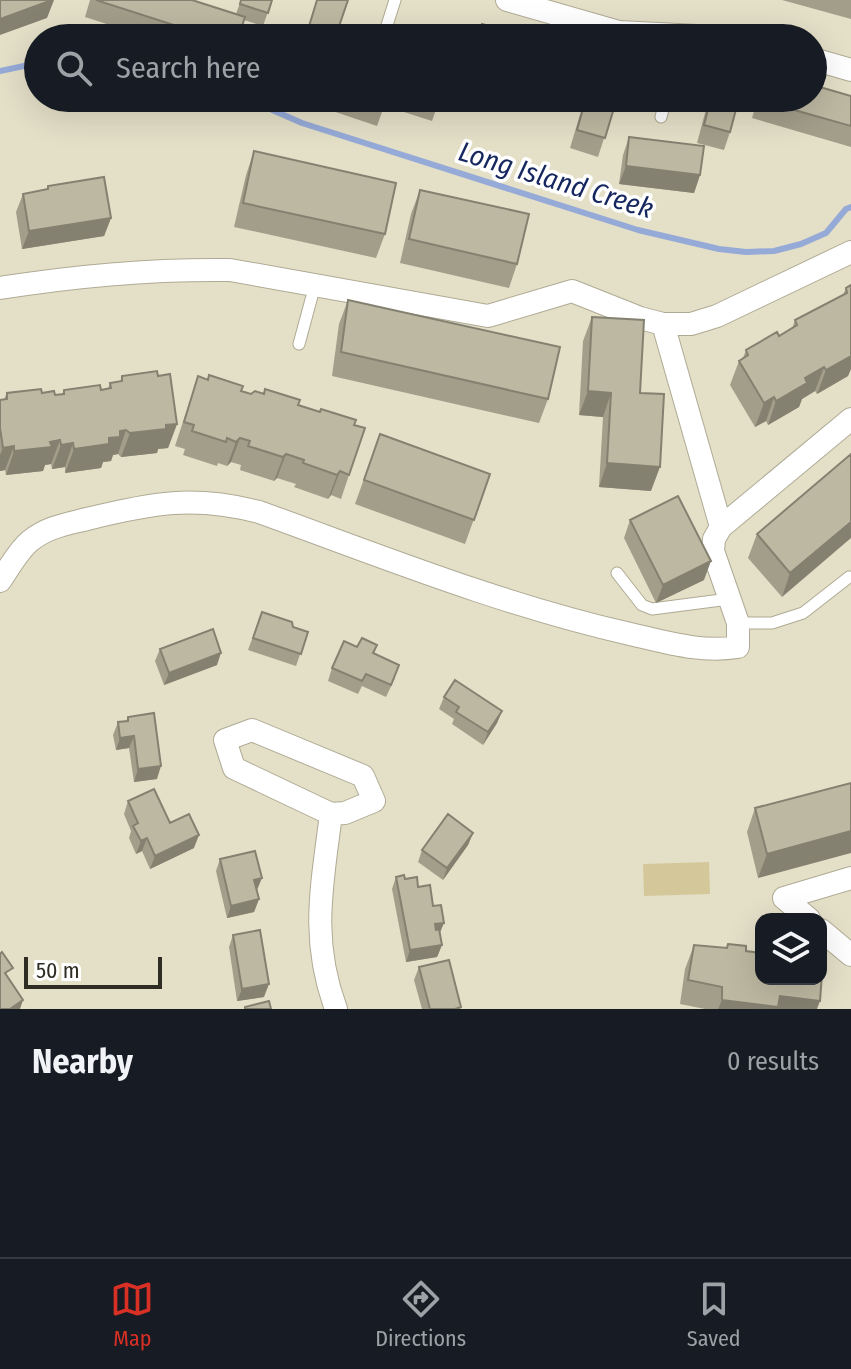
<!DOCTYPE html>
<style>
:root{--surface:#171b24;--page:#242831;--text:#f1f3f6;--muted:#9ea1a6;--line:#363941;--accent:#d93025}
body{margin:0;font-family:"Fira Sans Condensed",sans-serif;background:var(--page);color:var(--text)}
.controls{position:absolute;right:24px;bottom:24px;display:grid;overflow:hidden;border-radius:16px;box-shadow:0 8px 32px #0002}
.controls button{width:72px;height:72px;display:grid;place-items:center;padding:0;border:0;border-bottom:2px solid var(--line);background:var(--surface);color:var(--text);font:40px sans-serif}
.scale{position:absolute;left:24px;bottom:20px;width:138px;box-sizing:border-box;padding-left:8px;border:4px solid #2f2c23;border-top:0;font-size:22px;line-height:28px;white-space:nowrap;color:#2f2c23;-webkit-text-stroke:6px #fff;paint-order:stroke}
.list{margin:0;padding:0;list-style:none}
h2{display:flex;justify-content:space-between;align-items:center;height:104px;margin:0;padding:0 32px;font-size:34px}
h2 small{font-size:26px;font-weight:400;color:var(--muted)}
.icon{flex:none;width:44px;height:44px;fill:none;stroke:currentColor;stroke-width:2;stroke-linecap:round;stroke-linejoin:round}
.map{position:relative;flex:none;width:851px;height:1009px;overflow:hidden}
.search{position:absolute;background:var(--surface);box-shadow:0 8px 32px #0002;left:24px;right:24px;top:24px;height:88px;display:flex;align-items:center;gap:20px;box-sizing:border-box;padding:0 28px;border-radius:44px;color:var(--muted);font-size:30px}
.sheet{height:248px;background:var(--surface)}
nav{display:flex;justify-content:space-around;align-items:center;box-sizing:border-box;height:112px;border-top:2px solid var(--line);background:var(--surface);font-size:22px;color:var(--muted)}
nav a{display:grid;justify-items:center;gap:4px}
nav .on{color:var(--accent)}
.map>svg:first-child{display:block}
.green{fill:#d4c89b}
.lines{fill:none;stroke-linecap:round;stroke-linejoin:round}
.stream{stroke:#96aad8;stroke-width:6}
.lane-casing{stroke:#afaa94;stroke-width:13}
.street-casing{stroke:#afaa94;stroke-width:24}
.lane{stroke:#fff;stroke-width:11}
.street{stroke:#fff;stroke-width:22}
.wall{fill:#a39e8a}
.shaded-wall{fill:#848171}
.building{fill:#bdb8a1;stroke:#848171;stroke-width:2}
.labels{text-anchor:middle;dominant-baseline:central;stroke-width:7;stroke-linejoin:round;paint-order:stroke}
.water-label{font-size:28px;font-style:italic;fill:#15275e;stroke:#fff}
</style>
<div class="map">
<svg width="851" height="1009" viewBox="0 0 851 1009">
<rect width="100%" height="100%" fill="#e4dfc7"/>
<path class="green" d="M709,862L710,894L644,896L643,864Z"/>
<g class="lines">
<path class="stream" d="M0,71L38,63
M245,98L302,123L638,230L719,249L746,252L774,251L801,244L826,233L846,209L851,207"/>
<g class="lane-casing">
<path id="lane" d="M383,38L395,0
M661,117L666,98
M299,344L315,285
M617,573L642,605L652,609L729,599
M738,623H772L803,613L849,577"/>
</g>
<g class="street-casing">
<path id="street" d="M507,0L619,32L737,38
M813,59L851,70
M0,288C75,276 154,269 230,270L488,316L572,291L640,318L663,324H691L717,316L851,252
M721,527L851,419
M0,581C9,568 18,551 30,541C47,527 67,524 87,519C152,503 193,495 259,512C381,556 502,605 630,634C666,642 700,653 738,647V623L713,551L714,539L721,527L663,324
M252,730L363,776L374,801L345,813L331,814L234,768L225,740Z
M331,814C322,886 310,939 336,1009
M784,898L851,878
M784,898L809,919
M821,930L851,955"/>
</g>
<use href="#lane" class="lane"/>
<use href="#street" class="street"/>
</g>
<path class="wall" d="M90,0H192L236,14L241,0H272L263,26L244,20L238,38H150L85,17Z
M317,0H348L335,38H304Z
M782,0H851V19Z
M851,96V147L752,118L758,98H813Z
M304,98H387L377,126L303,101Z
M408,98H440L432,121L404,112Z
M585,98H617L598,157L570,148Z
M709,98H739L730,132L724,150L697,143Z
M629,137L700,175L694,193L619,184L623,155Z
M254,151L385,234L376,258L234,227L246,175Z
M48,186L111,218L104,236L22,249L16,212L23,194L47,190Z
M420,190L517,264L509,288L400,263L411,214Z
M851,285L850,370L848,376L817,394L815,391L802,399L799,407L768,425L766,421L755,427L730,385L739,361L743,358L746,350L779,336L792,329L795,320L843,295L846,288Z
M348,300L548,399L539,423L332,376L339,324Z
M592,317L640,393L651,491L599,487L603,417L579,415L583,341Z
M122,376H158L177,424L168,448L158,449L157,453L121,457L118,454L113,455L111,461L103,462L101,468L65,473V467L52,469L51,464L45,465L43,471L6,475L5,470L0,471V400L4,399L7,393H42L55,395L62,394L64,390L108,389L110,383L120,382Z
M198,376L251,394L298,405L354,425L349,475L341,499L331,495L328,499L294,487L296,484L277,478L274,481L240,470L241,465L231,462L227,466L218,463L217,466L183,455L185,449L175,446Z
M380,434L490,474L465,544L355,504Z
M851,454L782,597L748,558L757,534Z
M630,520L704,580L656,603L624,538Z
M262,612L293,627L308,632L296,666L248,650Z
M377,645L374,654L395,678L386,697L362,686L358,694L328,681L332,668L357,647Z
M160,649L217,665L164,685L155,661Z
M444,697L502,711L497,723L483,745L452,724L454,719L439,709Z
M128,717L157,779L134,782L129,748L116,750L113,735L118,722L126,721Z
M851,783L758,878L747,832L755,808Z
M128,801L170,823L194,848L150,869L142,851L136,854L129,838L131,831L124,814Z
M473,833L468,845L443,880L418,862L422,850Z
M220,859L259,899L254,912L227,918L216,871Z
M396,877L405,879L418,887L433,906L442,945L437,957L406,962L392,889Z
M233,935L264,997L237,1001L229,947Z
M694,945L746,951L817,1009H705L680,1004L685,969Z
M419,967L461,1009H422L414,980Z"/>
<path class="shaded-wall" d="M52,0H54L47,18L0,35V19Z
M626,166L700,175L694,193L619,184Z
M111,218L104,236L22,249L29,231Z
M851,356V369L848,376L817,394L826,370Z
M824,367L815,391L802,399L799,407L768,425L776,401L805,378Z
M588,391L611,393L603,417L579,415Z
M774,397L766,421L755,427L764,403Z
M177,424L168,448L158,449L157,453L121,457L130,433Z
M126,430L118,454L113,455L111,461L103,462L101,468L65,473L74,449L109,438L120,431Z
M240,438L231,462L227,466L236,442Z
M60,440L51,464L45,465L43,471L6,475L14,451Z
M73,443L65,467L52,469L61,445Z
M14,446L5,470L0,471V455L3,448Z
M286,454L277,478L274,481L283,457Z
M607,463L660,467L651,491L599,487Z
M340,471L331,495L328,499L337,475Z
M851,522V538L782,597L790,573Z
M711,561L704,580L656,603L663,585Z
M221,653L217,665L164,685L169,673Z
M502,711L497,723L483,745L488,732Z
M134,736L129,748L116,750L120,738Z
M161,766L157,779L134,782L138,769Z
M851,831V853L758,878L767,854Z
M473,833L468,845L443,880L447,868Z
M199,835L194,848L150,869L155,856Z
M147,838L142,851L136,854L141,841Z
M262,878L257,890L254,880Z
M259,899L254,912L227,918L231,906Z
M444,923L439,935L431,937L435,924Z
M442,945L437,957L406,962L410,950Z
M269,984L264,997L237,1001L242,989Z
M780,996L820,1001L817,1009H718L722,1000Z
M23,1000L20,1009H10Z"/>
<path class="building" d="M0,0H52L0,19Z
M96,0H192L245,17L238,38H214Z
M241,0H272L268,13L240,4Z
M317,0H348L335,38H322L307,33Z
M482,24L532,38H477Z
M430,33L444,38H429Z
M813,85L851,96V126L759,100V98H813Z
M356,98H387L384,107Z
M424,98H440L439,103Z
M586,98H617L605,138L577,130Z
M711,98H739L730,132L704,125Z
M629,137L704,146L700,175L626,166Z
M254,151L396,183L385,234L243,203Z
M104,177L111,218L29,231L23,194L48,189V186Z
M420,190L529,214L517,264L409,239Z
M851,285V356L826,370L824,367L805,378L807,383L776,401L774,397L764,403L739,361L748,355L746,350L777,332L779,336L797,325L795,320L847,293L846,288Z
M348,300L560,347L548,399L341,352Z
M592,317L644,320L640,393L664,394L660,467L607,463L611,393L588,391Z
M157,371L158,376L170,374L177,424L166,425V429L130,433L126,430L120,431V437L109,438V444L74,449L73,443L61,445L60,440L50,442L52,447L14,451V446L3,448L0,428V400L7,399V393L41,389L42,393L54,391L55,395L64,394V390L100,385L101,390L111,388L110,383L122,381V376Z
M209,375L243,386L241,391L251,394L255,391L264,394L265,389L300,400L298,405L320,412L321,409L356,420L354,425L365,428L349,475L340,471L337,475L303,463L304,460L286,454L283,457L248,446L250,441L240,438L236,442L227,438L226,442L192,431L194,425L184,422L198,376L208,380Z
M380,434L490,474L474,520L364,480Z
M851,454V522L790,573L757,534Z
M678,496L711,561L663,585L630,520Z
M262,612L292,622L293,627L308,632L301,654L253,638Z
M213,629L221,653L169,673L160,649Z
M362,638L377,645L373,653L399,665L391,685L366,674L362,681L332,668L344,641L357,647Z
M455,680L502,711L488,732L456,712L459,707L444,697Z
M154,713L161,766L138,769L134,736L120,738L118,722L128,721V717Z
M851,783V831L767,854L755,808Z
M154,789L170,823L189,814L199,835L155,856L147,838L141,841L133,826L138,823L128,801Z
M448,814L473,833L447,868L422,850Z
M255,851L262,878L254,880L259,899L231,906L220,859Z
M404,875L405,879L417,877L418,887L430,885L433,906L441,905L444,923L435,924L436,930L439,929L442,945L410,950L396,877Z
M260,930L269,984L242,989L233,935Z
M728,944L746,946V951L761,953V979H821V960H823L820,1001L780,996L778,1007L722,1000V987L688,980L694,945L727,948Z
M2,952L13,968L5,973L23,1000L10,1009H0V954Z
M449,960L461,1007L455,1009H430L419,967Z
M269,1001L271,1009H245V1007Z"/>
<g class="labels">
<g class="water-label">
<text transform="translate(556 180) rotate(17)">Long Island Creek</text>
</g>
</g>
</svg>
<div class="controls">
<button><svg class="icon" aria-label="layers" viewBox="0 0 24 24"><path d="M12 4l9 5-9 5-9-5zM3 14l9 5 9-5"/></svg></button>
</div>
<div class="scale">50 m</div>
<div class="search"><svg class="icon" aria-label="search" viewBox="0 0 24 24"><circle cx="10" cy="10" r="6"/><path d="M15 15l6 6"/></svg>Search here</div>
</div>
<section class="sheet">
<h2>Nearby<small>0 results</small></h2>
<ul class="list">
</ul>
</section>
<nav>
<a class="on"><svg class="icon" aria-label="map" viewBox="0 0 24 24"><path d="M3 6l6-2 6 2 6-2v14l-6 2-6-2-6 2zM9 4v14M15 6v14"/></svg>Map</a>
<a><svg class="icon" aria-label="directions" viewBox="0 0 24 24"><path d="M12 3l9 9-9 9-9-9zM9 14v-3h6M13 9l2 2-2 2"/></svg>Directions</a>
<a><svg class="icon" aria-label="saved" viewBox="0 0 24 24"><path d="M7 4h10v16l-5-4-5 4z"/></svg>Saved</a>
</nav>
